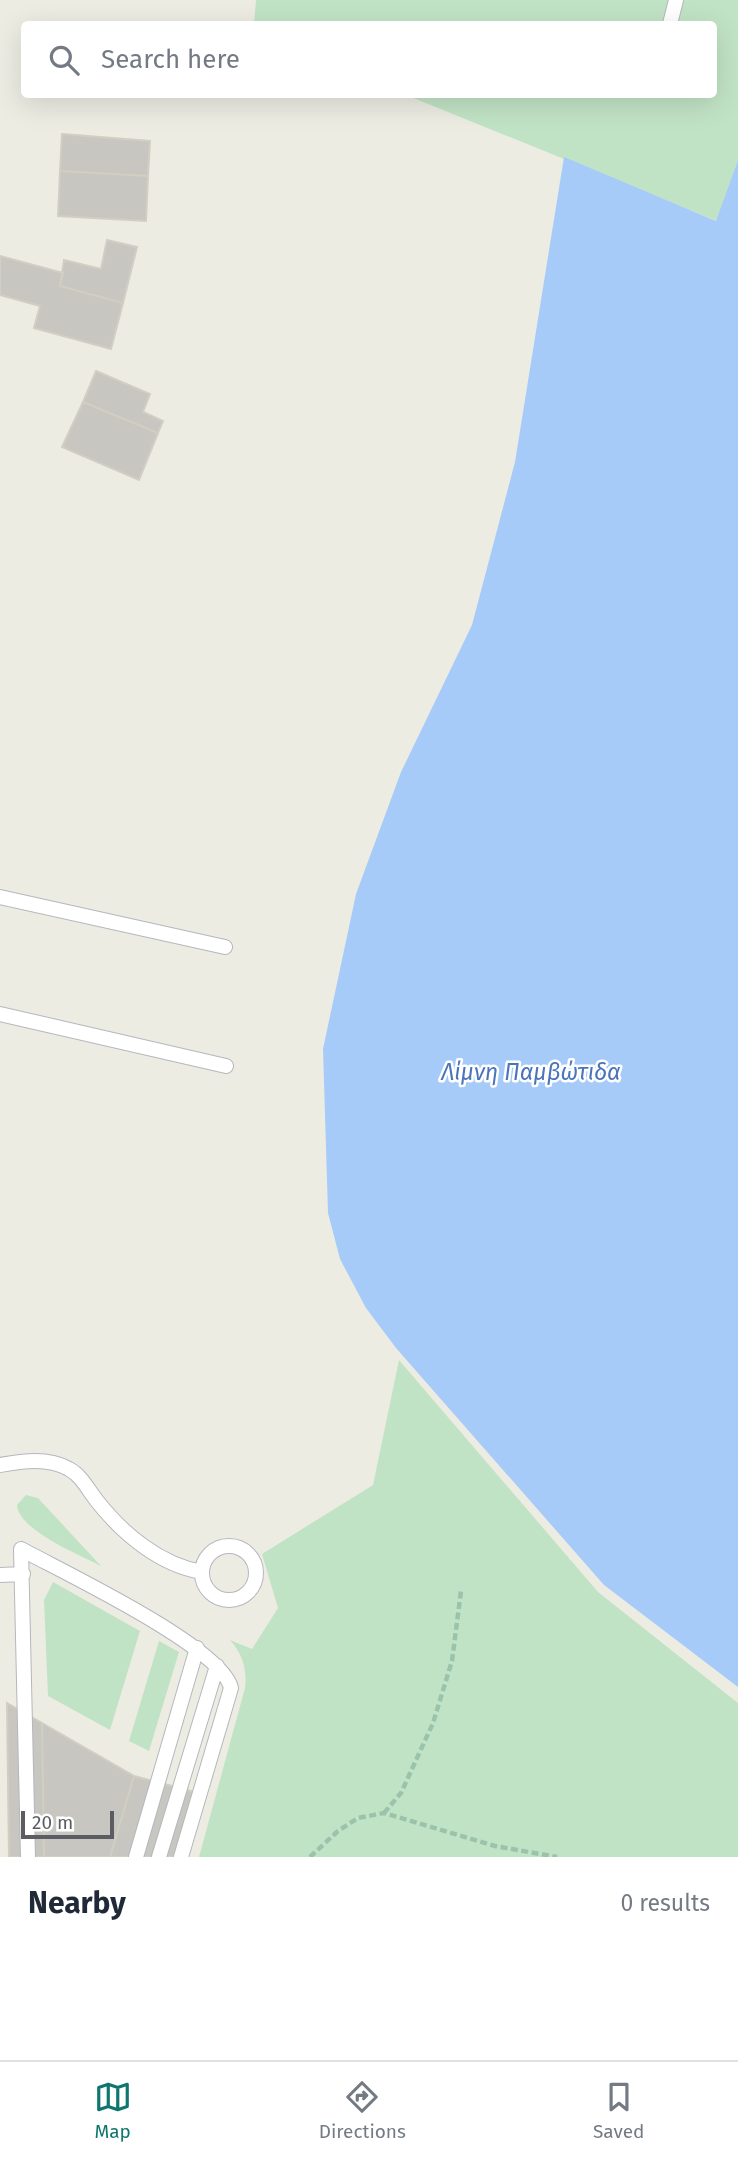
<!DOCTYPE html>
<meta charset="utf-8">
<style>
:root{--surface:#fff;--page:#f2f2f3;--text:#1f2937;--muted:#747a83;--line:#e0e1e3;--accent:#0f766e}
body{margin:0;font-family:"Fira Sans",sans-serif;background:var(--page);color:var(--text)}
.scale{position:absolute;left:21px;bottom:18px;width:93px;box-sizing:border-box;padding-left:7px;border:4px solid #5b5d63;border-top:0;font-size:19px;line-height:24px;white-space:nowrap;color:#5b5d63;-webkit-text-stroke:5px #fff;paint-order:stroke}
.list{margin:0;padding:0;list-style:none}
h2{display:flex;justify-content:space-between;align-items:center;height:91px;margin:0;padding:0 28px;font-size:30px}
h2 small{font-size:23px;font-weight:400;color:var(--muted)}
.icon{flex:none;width:38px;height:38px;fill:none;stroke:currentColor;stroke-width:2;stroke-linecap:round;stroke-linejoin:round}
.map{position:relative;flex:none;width:738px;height:1857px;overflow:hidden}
.search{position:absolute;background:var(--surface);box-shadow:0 7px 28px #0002;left:21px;right:21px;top:21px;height:77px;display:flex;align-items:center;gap:18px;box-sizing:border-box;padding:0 24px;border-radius:7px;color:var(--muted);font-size:26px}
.sheet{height:203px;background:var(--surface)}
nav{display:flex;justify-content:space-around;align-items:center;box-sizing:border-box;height:98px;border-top:2px solid var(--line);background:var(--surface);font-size:19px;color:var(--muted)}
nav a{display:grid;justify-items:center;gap:4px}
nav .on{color:var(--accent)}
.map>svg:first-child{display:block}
.green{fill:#c1e3c5}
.water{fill:#a6cbf9}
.building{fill:#c8c6c0;stroke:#d1cec2;stroke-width:2}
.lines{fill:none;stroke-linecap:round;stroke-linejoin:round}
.lane-casing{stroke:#b5b7bc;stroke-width:16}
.path{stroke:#9bc3ab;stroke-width:4.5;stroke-dasharray:7 3.5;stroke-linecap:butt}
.lane{stroke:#fff;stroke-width:14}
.labels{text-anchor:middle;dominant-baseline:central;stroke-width:5;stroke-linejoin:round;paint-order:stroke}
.water-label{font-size:23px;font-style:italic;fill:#4b74bb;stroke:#fff}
</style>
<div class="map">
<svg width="738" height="1857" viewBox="0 0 738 1857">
<rect width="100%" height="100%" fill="#edece3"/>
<path class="green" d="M256,0H738V160L717,221L406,95L714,94V24H254Z
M399,1360L598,1592L738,1703V1857H199L245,1688C247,1669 243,1655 230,1640L252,1649L278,1608L262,1554L373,1485Z
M26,1495L38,1498L101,1566C80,1555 18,1530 17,1505Z
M53,1582L140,1631L110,1730L48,1696L44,1600Z
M159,1641L179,1652L149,1751L129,1741Z"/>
<path class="water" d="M564,157L716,221L738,160V1687L604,1585L396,1348L366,1308L340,1259L328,1213L323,1049L356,894L401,772L472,625L515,462Z"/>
<path class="building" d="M62,134L150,141L148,176L60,171Z
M60,171L148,176L146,221L58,216Z
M107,240L137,247L123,303L60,286L64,260L101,269Z
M0,256L63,273L60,286L123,303L111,349L34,328L40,306L0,295Z
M96,371L150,394L143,412L163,421L158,433L83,402Z
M83,402L158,433L139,480L62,447Z
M7,1703L42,1723L44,1857H9Z
M42,1723L134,1776L110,1857H44Z
M134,1776L195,1792L176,1857H110Z"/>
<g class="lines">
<g class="lane-casing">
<path id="lane" d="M670,24L676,0
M0,897L225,947
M0,1014L226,1066
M0,1465C22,1461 48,1457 69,1469C82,1476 88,1490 97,1501C123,1534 160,1565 202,1572
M202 1573a27 27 0 1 1 54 0a27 27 0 1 1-54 0Z
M0,1575L23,1574
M28,1857L21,1549C61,1571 222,1647 231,1688L181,1857
M136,1857L197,1648
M159,1857L217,1666"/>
</g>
<path class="path" d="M384,1813L401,1793L433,1723L452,1661L461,1591
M310,1857L338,1831L358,1818L384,1813L495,1846L557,1857"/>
<use href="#lane" class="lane"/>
</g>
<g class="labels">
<g class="water-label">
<text x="531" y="1072">Λίμνη Παμβώτιδα</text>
</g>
</g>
</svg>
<div class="scale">20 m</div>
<div class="search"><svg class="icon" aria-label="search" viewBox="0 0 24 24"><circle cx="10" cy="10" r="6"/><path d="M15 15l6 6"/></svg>Search here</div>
</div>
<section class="sheet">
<h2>Nearby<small>0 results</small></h2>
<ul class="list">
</ul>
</section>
<nav>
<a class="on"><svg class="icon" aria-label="map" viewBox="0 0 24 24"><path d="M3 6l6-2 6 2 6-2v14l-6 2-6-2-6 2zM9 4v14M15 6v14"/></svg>Map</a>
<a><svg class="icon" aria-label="directions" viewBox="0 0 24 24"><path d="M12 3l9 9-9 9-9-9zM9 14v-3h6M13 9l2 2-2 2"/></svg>Directions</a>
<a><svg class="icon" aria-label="saved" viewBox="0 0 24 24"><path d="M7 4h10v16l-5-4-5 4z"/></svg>Saved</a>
</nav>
